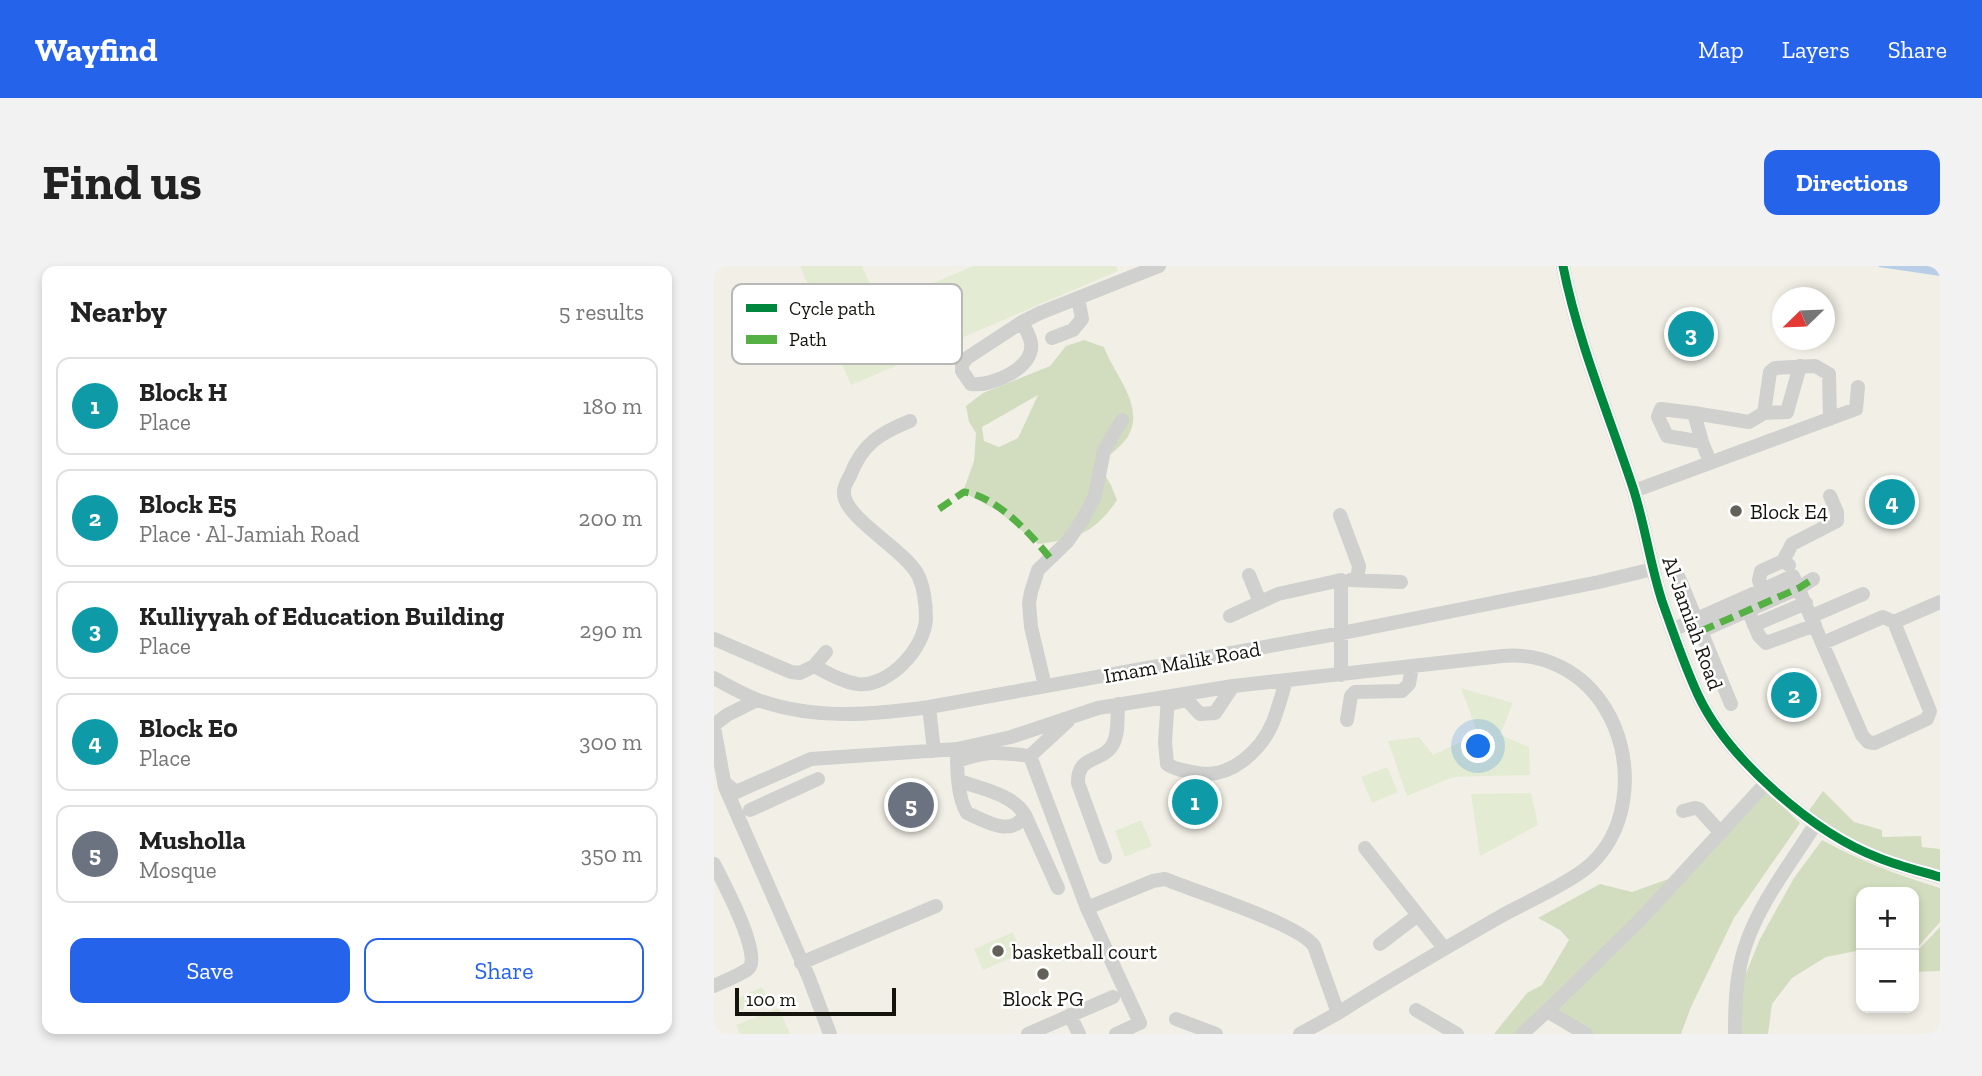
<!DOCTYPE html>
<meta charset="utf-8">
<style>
:root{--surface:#fff;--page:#f2f2f2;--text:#222;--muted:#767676;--line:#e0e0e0;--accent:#2563eb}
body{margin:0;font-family:"Zilla Slab",serif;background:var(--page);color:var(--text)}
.controls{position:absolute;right:21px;bottom:21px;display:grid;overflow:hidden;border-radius:14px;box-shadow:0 4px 10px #0003}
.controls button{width:63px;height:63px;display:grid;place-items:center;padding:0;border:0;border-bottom:2px solid var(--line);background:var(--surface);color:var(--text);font:35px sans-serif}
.compass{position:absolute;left:1058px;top:21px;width:63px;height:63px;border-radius:50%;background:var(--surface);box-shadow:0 4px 10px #0003;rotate:247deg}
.scale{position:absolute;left:21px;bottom:18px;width:161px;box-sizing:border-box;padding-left:7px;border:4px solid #14130c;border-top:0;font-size:19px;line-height:24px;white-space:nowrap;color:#14130c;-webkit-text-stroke:5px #fff;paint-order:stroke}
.you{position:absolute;left:765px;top:481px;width:24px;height:24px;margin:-18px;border:5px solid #fff;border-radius:50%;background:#1a73e8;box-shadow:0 0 0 10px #1a73e833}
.badge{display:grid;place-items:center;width:46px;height:46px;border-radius:50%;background:var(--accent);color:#fff;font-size:23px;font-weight:700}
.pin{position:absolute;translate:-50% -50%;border:4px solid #fff;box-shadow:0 2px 7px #0006}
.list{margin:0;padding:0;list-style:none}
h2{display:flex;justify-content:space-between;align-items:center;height:91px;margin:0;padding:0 28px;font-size:30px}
h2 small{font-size:23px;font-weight:400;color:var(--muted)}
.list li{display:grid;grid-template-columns:46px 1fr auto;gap:21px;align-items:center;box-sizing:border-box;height:98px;margin:0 14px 14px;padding:0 14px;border:2px solid var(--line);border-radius:14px}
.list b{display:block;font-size:26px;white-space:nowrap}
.list p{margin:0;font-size:23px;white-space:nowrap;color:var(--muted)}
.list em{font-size:23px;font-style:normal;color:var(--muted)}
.actions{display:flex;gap:14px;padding:21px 28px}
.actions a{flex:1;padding:16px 0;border:2px solid var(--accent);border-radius:14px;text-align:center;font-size:24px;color:var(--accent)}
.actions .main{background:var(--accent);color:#fff}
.map{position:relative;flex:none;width:1226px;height:768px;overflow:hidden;border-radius:14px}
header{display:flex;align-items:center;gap:42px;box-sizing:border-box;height:98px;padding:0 35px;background:var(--accent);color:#fff}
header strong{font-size:33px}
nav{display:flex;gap:38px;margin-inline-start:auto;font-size:24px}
.intro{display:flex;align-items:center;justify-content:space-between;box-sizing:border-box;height:168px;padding:0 42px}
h1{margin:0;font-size:49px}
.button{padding:18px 32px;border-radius:14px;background:var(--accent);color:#fff;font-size:24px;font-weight:700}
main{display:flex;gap:42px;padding:0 42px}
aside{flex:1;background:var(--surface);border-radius:14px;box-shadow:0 4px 10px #0003}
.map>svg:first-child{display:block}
.green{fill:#e3ebd3}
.forest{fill:#d2ddbf;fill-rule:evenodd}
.water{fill:#b8cee7}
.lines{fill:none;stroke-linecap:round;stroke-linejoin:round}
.minor{stroke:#d0d0ce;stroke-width:14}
.quiet{stroke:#55b144;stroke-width:7;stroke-dasharray:14 7;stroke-linecap:butt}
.cycleway-casing{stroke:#fff;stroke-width:13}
.cycleway{stroke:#00873e;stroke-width:9}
.poi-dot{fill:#626058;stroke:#fff;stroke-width:2.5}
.labels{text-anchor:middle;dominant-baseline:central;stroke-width:5;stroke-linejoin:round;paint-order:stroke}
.poi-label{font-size:21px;fill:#14130c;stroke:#fff;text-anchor:start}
.street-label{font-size:21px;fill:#14130c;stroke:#fff}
.key{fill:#fff;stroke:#b8b8b6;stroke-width:2}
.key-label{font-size:19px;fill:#14130c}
</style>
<header>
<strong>Wayfind</strong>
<nav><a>Map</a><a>Layers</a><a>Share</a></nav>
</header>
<div class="intro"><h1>Find us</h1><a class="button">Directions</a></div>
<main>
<aside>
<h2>Nearby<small>5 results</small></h2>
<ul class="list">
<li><span class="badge" style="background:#0f9aa8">1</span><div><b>Block H</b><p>Place</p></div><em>180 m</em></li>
<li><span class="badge" style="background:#0f9aa8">2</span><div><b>Block E5</b><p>Place · Al-Jamiah Road</p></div><em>200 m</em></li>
<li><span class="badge" style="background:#0f9aa8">3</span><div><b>Kulliyyah of Education Building</b><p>Place</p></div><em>290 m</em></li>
<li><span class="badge" style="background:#0f9aa8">4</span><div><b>Block E0</b><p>Place</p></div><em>300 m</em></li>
<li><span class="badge" style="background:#6b7280">5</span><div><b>Musholla</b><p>Mosque</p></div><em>350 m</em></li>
</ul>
<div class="actions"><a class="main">Save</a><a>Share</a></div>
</aside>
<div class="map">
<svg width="1226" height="768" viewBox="0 0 1226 768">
<rect width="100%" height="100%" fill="#f2f0e6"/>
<path class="green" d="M86,0H148L166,40L259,0H402L404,5L137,119Z
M747,422L799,437L786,469L815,481L816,509L739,511L693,530L674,475L705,471L719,489L764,468Z
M673,501L684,526L658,537L647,511Z
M817,527L824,559L766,590L757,528Z
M427,554L438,580L411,591L401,565Z
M299,666L308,687L269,704L260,683Z
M48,721L53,732L25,745L20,734Z
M65,742L76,768H26L22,759Z"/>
<path class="forest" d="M370,74L390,81C400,109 433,141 413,172C406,182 393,190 385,199L397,219L403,234C381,267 362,273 324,278L284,245L249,226L260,195L262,167L255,156L252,140L269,127L336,100L352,80ZM324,129L304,172L285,181L270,175L268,161Z
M1050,523L1086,557L1020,652L977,741L967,768H861L841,745L811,768H780L813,727L828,719L855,674L846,664L824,652L886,618L918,626L960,611Z
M1109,525L1140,556L1168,564V571L1207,570L1208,581L1226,583V610L1166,591L1091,550Z
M1108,574C1146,595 1184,609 1226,622V656L1204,681H1200V626H1147V684L1112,691L1078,712L1058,738L1054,768H1025L1030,712L1046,673L1080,612Z
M1226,661V705L1200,706V683H1205Z"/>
<path class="water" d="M1164,0H1226V10L1165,1Z"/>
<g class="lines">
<path class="minor" d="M849,0C864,76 895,149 919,222C931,259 936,298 948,335C959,366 970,399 984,429C1014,493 1099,567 1165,592C1185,600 1206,605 1226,611
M308,56C311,62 316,70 317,77C321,102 277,121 257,118L248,105V98L253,92L308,56L326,47L445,0
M338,72L359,64L368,53L364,32
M980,147L947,143L944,151L953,170L988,176
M1050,147L1073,146L1086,100
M996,196L988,176L980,147L1035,156L1050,147L1056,106L1061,102L1101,100L1115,108L1116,153
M920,225L1142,143L1144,121
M626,249L645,300L643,314
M1069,295L1078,278L1123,255V246L1116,230
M535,309L546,336
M965,312L1017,438
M636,314L687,316
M1048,324L1045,314L1047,305L1069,295L1075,299
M1031,337L1045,370L1052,377L1101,359
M516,350L564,328L627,314V409
M1098,350L1149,328
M1180,356L1226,336
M1040,359L1092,337
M958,364L1079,310L1148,469L1154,476L1161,477L1213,453L1216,445L1180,356L1169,351L1109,377
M987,365L1085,322L1099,313
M0,373L77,406L86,407L100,400C114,407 128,416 144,418C175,421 210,383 212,353C212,341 210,323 205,311C193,284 127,251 130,225C130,220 134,214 136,210C148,178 166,167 196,155
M100,400L112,386
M0,412C14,420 29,428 44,434C100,454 157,449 215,441L628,367L885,316L939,303
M331,420L317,361L315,337L317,326L324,304L353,276L369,253L381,230L390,184L408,154
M454,431L451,476L453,498C461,504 474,505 484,507C516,513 547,485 559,456C564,443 568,428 572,415
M460,437L473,434L486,448L501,447L519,420
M215,441L220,485
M355,454L316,490L373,642L426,757L402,768
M633,454L637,430L641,426L688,425L695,418L698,401
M0,459L13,449L43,434
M0,461L11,521L95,712L116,768
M243,495C276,484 282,486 316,490
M246,515C267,523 299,528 311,549C297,572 272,555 253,547C243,531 243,502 243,483L297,471L384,442L519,420L788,390C830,386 869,406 891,442C920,488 919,560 876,599C857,616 813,636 789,649C733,681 678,713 624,747L600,680C585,658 480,625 451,613L439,615L373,642
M11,517L22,526L97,493L243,483
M36,544L104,513
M969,545L981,542L985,543L1007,567
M311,549L344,622
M651,582L730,682
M391,591L364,517C363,488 389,497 399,478C405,467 403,450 404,438
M0,598C8,614 48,688 35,702C29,708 8,716 0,720
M666,678L704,649
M87,697L222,640
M702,744L743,768
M833,745L925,655L1052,517
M356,749L365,768
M462,753L502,768
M314,768L399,731
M586,768L624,747
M808,768L833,745L872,768
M1021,768C1021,738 1022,706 1032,678C1047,634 1078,596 1102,557"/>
<path class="quiet" d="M225,243L250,226C282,230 317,268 336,292
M987,365L1085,322L1099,313"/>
<g class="cycleway-casing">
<path id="cycleway" d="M849,0C864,76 895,149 919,222C931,259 936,298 948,335C959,366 970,399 984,429C1014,493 1099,567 1165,592C1185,600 1206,605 1226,611"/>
</g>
<use href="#cycleway" class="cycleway"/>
</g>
<g class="poi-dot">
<circle cx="1022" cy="245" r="7"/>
<circle cx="284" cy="685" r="7"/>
<circle cx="329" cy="708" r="7"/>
</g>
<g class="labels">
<g class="poi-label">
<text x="1036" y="245">Block E4</text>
<text x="298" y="685">basketball court</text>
<text x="329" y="732" text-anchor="middle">Block PG</text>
</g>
<g class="street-label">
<text transform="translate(979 357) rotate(70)">Al-Jamiah Road</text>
<text transform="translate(468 396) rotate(-10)">Imam Malik Road</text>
</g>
</g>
<rect x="18" y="18" width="230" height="80" rx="10" class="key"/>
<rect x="32" y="38" width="31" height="8" fill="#00873e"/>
<rect x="32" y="69" width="31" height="9" fill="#55b144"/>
<g class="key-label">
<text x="75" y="49">Cycle path</text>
<text x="75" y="80">Path</text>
</g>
</svg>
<div class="controls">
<button>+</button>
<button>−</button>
</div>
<svg class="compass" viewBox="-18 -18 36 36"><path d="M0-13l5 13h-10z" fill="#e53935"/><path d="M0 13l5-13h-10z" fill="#767676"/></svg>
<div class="scale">100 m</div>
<div class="you"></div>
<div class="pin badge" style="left:481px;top:536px;background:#0f9aa8">1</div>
<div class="pin badge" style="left:1080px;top:429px;background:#0f9aa8">2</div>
<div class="pin badge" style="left:977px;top:68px;background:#0f9aa8">3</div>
<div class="pin badge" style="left:1178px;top:236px;background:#0f9aa8">4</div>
<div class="pin badge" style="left:197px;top:539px;background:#6b7280">5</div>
</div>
</main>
